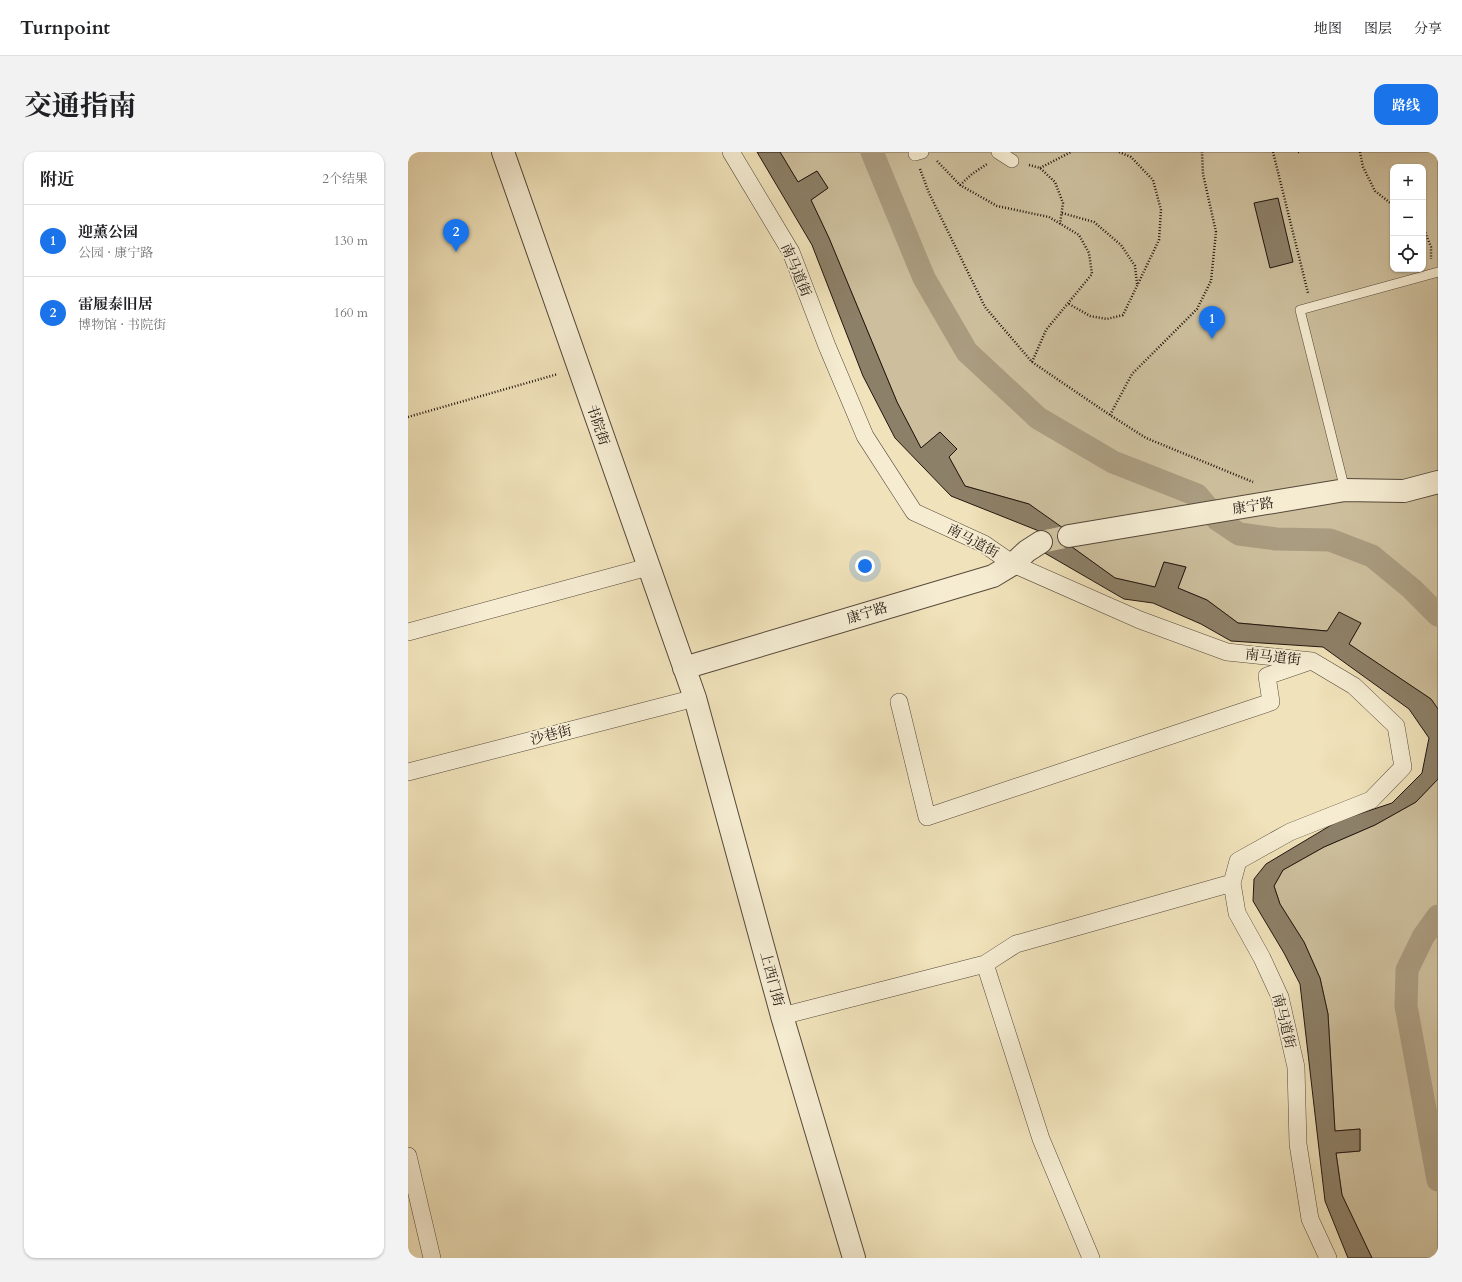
<!DOCTYPE html>
<html lang="zh">
<meta charset="utf-8">
<style>
:root{--surface:#fff;--page:#f2f2f2;--text:#202124;--muted:#757577;--line:#e0e0e0;--accent:#1a73e8}
body{margin:0;font-family:Cardo,"Noto Serif SC",serif;background:var(--page);color:var(--text)}
.controls{position:absolute;right:12px;top:12px;display:grid;overflow:hidden;border-radius:8px;box-shadow:0 1px 3px #0004}
.controls button{width:36px;height:36px;display:grid;place-items:center;padding:0;border:0;border-bottom:1px solid var(--line);background:var(--surface);color:var(--text);font:20px sans-serif}
.you{position:absolute;left:457px;top:414px;width:14px;height:14px;margin:-10px;border:3px solid #fff;border-radius:50%;background:#1a73e8;box-shadow:0 0 0 6px #1a73e833}
.badge{display:grid;place-items:center;width:26px;height:26px;border-radius:50%;background:var(--accent);color:#fff;font-size:13px;font-weight:700}
.pin{position:absolute;translate:-50% -33px;filter:drop-shadow(0 1px 2px #0008)}
.pin::after{content:'';position:absolute;top:21px;width:14px;height:12px;background:inherit;clip-path:polygon(0 0,100% 0,50% 100%)}
.list{margin:0;padding:0;list-style:none}
h2{display:flex;justify-content:space-between;align-items:center;height:52px;margin:0;padding:0 16px;font-size:17px}
h2 small{font-size:13px;font-weight:400;color:var(--muted)}
.list li{display:grid;grid-template-columns:26px 1fr auto;gap:12px;align-items:center;box-sizing:border-box;height:72px;padding:0 16px;border-top:1px solid var(--line)}
.list b{display:block;font-size:15px;white-space:nowrap}
.list p{margin:0;font-size:13px;white-space:nowrap;color:var(--muted)}
.list em{font-size:13px;font-style:normal;color:var(--muted)}
.icon{flex:none;width:22px;height:22px;fill:none;stroke:currentColor;stroke-width:2;stroke-linecap:round;stroke-linejoin:round}
.map{position:relative;flex:none;width:1030px;height:1106px;overflow:hidden;border-radius:12px}
header{display:flex;align-items:center;gap:24px;box-sizing:border-box;height:56px;padding:0 20px;background:var(--surface);border-bottom:1px solid var(--line)}
header strong{font-size:19px}
nav{display:flex;gap:22px;margin-inline-start:auto;font-size:14px}
.intro{display:flex;align-items:center;justify-content:space-between;box-sizing:border-box;height:96px;padding:0 24px}
h1{margin:0;font-size:28px}
.button{padding:10px 18px;border-radius:12px;background:var(--accent);color:#fff;font-size:14px;font-weight:700}
main{display:flex;gap:24px;padding:0 24px}
aside{flex:1;background:var(--surface);border-radius:12px;box-shadow:0 1px 3px #0004}
.map>svg:first-child{display:block}
.green{fill:#cdbf9d;stroke:#776a56;fill-rule:evenodd}
.lines{fill:none;stroke-linecap:round;stroke-linejoin:round}
.canal{stroke:#aa9c80;stroke-width:23}
.building{fill:#8d8068;stroke:#21150f}
.tertiary-tunnel{stroke:#d1c3a0;stroke-width:22;stroke-dasharray:22 11;stroke-linecap:butt}
.service-casing{stroke:#55483a;stroke-width:10}
.pedestrian-casing{stroke:#55483a;stroke-width:14}
.minor-casing{stroke:#55483a;stroke-width:18}
.tertiary-casing{stroke:#55483a;stroke-width:24}
.path{stroke:#21150f;stroke-width:2.5;stroke-dasharray:1 2;stroke-linecap:butt}
.service{stroke:#f5ecd2;stroke-width:9}
.pedestrian{stroke:#f5ecd2;stroke-width:13}
.minor{stroke:#f5ecd2;stroke-width:17}
.tertiary{stroke:#f5ecd2;stroke-width:22}
.labels{text-anchor:middle;dominant-baseline:central;stroke-width:3.5;stroke-linejoin:round;paint-order:stroke}
.street-label{font-size:14px;fill:#21150f;stroke:#f5ecd2}
</style>
<header>
<strong>Turnpoint</strong>
<nav><a>地图</a><a>图层</a><a>分享</a></nav>
</header>
<div class="intro"><h1>交通指南</h1><a class="button">路线</a></div>
<main>
<aside>
<h2>附近<small>2个结果</small></h2>
<ul class="list">
<li><span class="badge">1</span><div><b>迎薰公园</b><p>公园 · 康宁路</p></div><em>130 m</em></li>
<li><span class="badge">2</span><div><b>雷履泰旧居</b><p>博物馆 · 书院街</p></div><em>160 m</em></li>
</ul>
</aside>
<div class="map">
<svg width="1030" height="1106" viewBox="0 0 1030 1106">
<rect width="100%" height="100%" fill="#f0e2ba"/>
<filter id="stains"><feTurbulence type="fractalNoise" baseFrequency=".005" numOctaves="4"/><feColorMatrix values="0 0 0 0 .2 0 0 0 0 .09 0 0 0 0 .02 0 0 0 .5 -.17"/></filter>
<radialGradient id="worn" r=".72"><stop offset=".6" stop-color="#630" stop-opacity="0"/><stop offset="1" stop-color="#630" stop-opacity=".3"/></radialGradient>
<path class="green" d="M372,0H1030V557L1023,547L941,492L953,471L919,479L830,471L799,448L770,436L778,415L756,410L747,435L707,426L664,395L661,384L621,352L557,334L541,305L549,297L532,280L513,296L489,250L421,86L403,48L420,36L409,19L390,30ZM985,15H1015V117H985Z
M1030,627V1106H964L934,1043L928,1001L952,999V977L927,979L920,862L912,826L896,790L872,752L866,734L875,718L916,695L967,673L1008,650Z"/>
<g class="lines">
<path class="canal" d="M464,0L516,126L559,200L630,266L705,310L789,343L810,368L831,382L868,387L922,388L964,404L1004,437L1030,463
M1030,764L1015,785L999,818L998,854L1030,1028"/>
</g>
<path class="building" d="M349,0H372L390,30L409,19L420,36L403,48L421,86L489,250L513,296L532,280L549,297L541,305L557,334L621,352L655,376L661,384L664,395L707,426L747,435L756,410L778,415L770,436L799,448L830,471L919,479L931,460L953,471L941,492L1023,547L1030,557V627L1008,650L967,673L916,695L875,718L866,734L872,752L896,790L912,826L920,862L927,979L952,977V999L928,1001L934,1043L964,1106H940L917,1049L892,832L876,801L845,749L846,727L858,712L930,669L984,651L1014,621L1021,586L1001,557L915,495L823,489L793,472L745,451L716,447L635,400L631,379L543,344L487,286L455,224L404,93Z
M870,46L885,110L862,116L846,51Z"/>
<g class="lines">
<path class="tertiary-tunnel" d="M633,390L661,384"/>
<g class="service-casing">
<path id="service" d="M937,338L892,158L1030,120"/>
</g>
<g class="pedestrian-casing">
<path id="pedestrian" d="M590,0L604,9
M507,2L514,0"/>
</g>
<g class="minor-casing">
<path id="minor" d="M323,0L383,100L419,194L457,284L506,360L576,392L605,412L732,468L819,500L904,509L946,534L988,574L995,615L963,648L882,680L830,709L824,731L829,761L854,806L872,845L888,915L890,992L902,1067L920,1106
M0,480L240,415
M491,550L519,665L863,550L859,524L900,510
M0,620L287,546
M577,812L633,987L683,1106
M374,864L577,812L608,792L824,731
M0,1004L24,1106"/>
</g>
<g class="tertiary-casing">
<path id="tertiary" d="M95,0L287,546L374,864L446,1106
M661,384L937,338L996,339L1030,330
M276,516L585,424L605,412L619,399L633,390"/>
</g>
<path class="path" d="M865,0L900,141
M890,0H893
M952,0L955,15L967,39L985,53
M529,9L552,33L589,54L641,65L671,83L681,101L684,122L638,178L624,210
M621,13L632,16L647,30L655,51L652,72
M632,16L663,0
M512,17L521,41L577,155L624,210L702,263L738,286L845,330
M552,33L564,22L579,12
M654,61L686,70L713,93L727,114L729,132
M1015,75L1023,95V107
M661,152L682,164L699,167L715,163L751,88L753,58L745,28L723,5L711,0
M702,263L724,222L789,157L803,129L808,80L795,22L794,0
M0,265L150,222"/>
<use href="#service" class="service"/>
<use href="#pedestrian" class="pedestrian"/>
<use href="#minor" class="minor"/>
<use href="#tertiary" class="tertiary"/>
</g>
<g class="labels">
<g class="street-label">
<text transform="translate(388 118) rotate(67)">南马道街</text>
<text transform="translate(190 273) rotate(71)">书院街</text>
<text transform="translate(845 354) rotate(-9)">康宁路</text>
<text transform="translate(565 389) rotate(28)">南马道街</text>
<text transform="translate(459 461) rotate(-17)">康宁路</text>
<text transform="translate(865 505) rotate(6)">南马道街</text>
<text transform="translate(143 583) rotate(-14)">沙巷街</text>
<text transform="translate(364 827) rotate(75)">上西门街</text>
<text transform="translate(876 869) rotate(76)">南马道街</text>
</g>
</g>
<rect width="100%" height="100%" filter="url(#stains)"/>
<rect width="100%" height="100%" fill="url(#worn)"/>
</svg>
<div class="controls">
<button>+</button>
<button>−</button>
<button><svg class="icon" aria-label="locate" viewBox="0 0 24 24"><circle cx="12" cy="12" r="6"/><path d="M12 2v4M12 18v4M2 12h4M18 12h4"/></svg></button>
</div>
<div class="you"></div>
<div class="pin badge" style="left:804px;top:187px">1</div>
<div class="pin badge" style="left:48px;top:100px">2</div>
</div>
</main>
